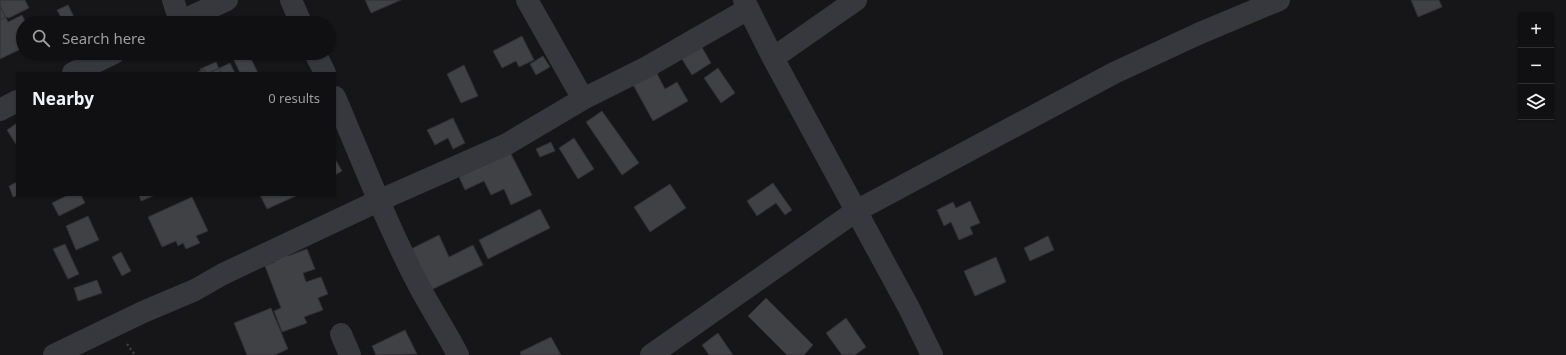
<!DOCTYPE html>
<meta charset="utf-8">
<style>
:root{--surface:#101012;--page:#19191b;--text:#f1f3f6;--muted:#9c9d9f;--line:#303032}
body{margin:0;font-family:"Noto Sans",sans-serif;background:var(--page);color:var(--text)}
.controls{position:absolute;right:12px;top:12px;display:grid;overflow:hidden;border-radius:0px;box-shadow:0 1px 3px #0004}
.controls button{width:36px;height:36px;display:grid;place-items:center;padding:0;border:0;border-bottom:1px solid var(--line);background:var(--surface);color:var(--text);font:20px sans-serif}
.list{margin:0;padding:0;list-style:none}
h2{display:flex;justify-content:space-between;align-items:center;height:52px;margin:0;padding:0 16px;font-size:17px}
h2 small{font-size:13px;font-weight:400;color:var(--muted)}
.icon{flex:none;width:22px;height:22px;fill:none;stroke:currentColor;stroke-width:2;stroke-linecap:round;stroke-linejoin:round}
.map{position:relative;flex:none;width:1566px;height:355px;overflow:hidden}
.search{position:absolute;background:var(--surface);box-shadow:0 1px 3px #0004;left:16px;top:16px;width:320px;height:44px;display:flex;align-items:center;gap:10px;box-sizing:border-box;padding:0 14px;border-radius:22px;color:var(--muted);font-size:15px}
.panel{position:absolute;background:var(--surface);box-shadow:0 1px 3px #0004;left:16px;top:72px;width:320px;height:124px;border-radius:0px}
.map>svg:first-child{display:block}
.building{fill:#404145;stroke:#303034}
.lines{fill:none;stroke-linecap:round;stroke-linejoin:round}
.path{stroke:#3d3f44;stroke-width:2.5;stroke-dasharray:2 3;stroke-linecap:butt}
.minor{stroke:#37383d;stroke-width:22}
</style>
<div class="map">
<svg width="1566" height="355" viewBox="0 0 1566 355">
<rect width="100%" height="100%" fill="#161618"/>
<path class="building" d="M0,0H25L29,8L9,18L5,17L0,20Z
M365,0H401L371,13Z
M1411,0H1439L1442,7L1418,17Z
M68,5L77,23H64L57,10Z
M0,6L8,22L22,15L26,23H23V36L19,39L23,48L0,59Z
M522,36L534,60L519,67L516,61L502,68L493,51Z
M700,44L711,63L692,75L680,56Z
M239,53H248L258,73H240L232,56Z
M543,56L550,67L536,75L530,64Z
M216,62L221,73H202L200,69Z
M230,63L235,73H209Z
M464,65L478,96L461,103L447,74Z
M654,68L665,89L677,82L688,101L653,121L631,81Z
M718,68L735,93L721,103L704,78Z
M204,69L206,73H196Z
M602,111L639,163L622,175L586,122Z
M453,118L465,143L453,149L448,138L435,145L427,130Z
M17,123V146L7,130Z
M574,138L594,169L578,179L559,148Z
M551,142L555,151L540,157L536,149Z
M510,152L532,195L511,205L504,189L491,195L484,181L465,190L459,177Z
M335,159L342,171L335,175Z
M17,182V195H19L13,197L9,186Z
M773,183L792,210L785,215L776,203L757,216L747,201Z
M670,184L686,208L650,232L634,207Z
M68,195H81L85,203L59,216L52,203Z
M139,195H155L141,201Z
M260,195H298L267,209Z
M192,197L208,231L196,236L200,243L186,249L183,243L178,246L176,241L162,247L148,217Z
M970,201L980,223L970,227L973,234L959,240L951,222L944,226L937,210L953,202L956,208Z
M540,209L550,228L488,259L479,240Z
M88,216L99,240L76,250L66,226Z
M439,235L449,257L473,245L483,265L431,290L411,249Z
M1048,236L1054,250L1030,261L1024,248Z
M65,244L79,274L68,279L53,249Z
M307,249L315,269L303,273L306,282L321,277L328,294L318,298L323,310L304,317L307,323L282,332L274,311L281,308L265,266L275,262L273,255L286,250L288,256Z
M121,252L131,271L122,276L112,257Z
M996,257L1006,282L975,296L964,271Z
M97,280L102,293L78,301L74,288Z
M766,298L813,345L804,355H787L748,316Z
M271,308L288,349L275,355H247L234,323Z
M846,318L866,347L855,355H842L826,333Z
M405,330L417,354L376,355L372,346Z
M718,333L733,355H709L702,345Z
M551,337L561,355H521L520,352Z"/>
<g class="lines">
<path class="path" d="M127,344L135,355"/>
<path class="minor" d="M173,0L180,21
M291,0L301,23
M527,0L583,99
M744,0L773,58L909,308L932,355
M177,23L227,0
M315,53L325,73
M773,58L856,0
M73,73L114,53
M335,97C362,160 387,225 419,286C431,309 446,331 458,355
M0,110L17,101
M341,334L350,355
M54,355L143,312L195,290L223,274L378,201L507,144L583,99L647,67L748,9
M651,355L856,211L1114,73L1198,34L1279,0"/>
</g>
</svg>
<div class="controls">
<button>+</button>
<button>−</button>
<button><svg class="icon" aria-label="layers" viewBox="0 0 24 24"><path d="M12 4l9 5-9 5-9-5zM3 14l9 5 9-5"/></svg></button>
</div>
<div class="search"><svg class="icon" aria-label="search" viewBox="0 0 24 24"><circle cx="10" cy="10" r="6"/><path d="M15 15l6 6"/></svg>Search here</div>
<section class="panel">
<h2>Nearby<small>0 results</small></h2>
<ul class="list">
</ul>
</section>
</div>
